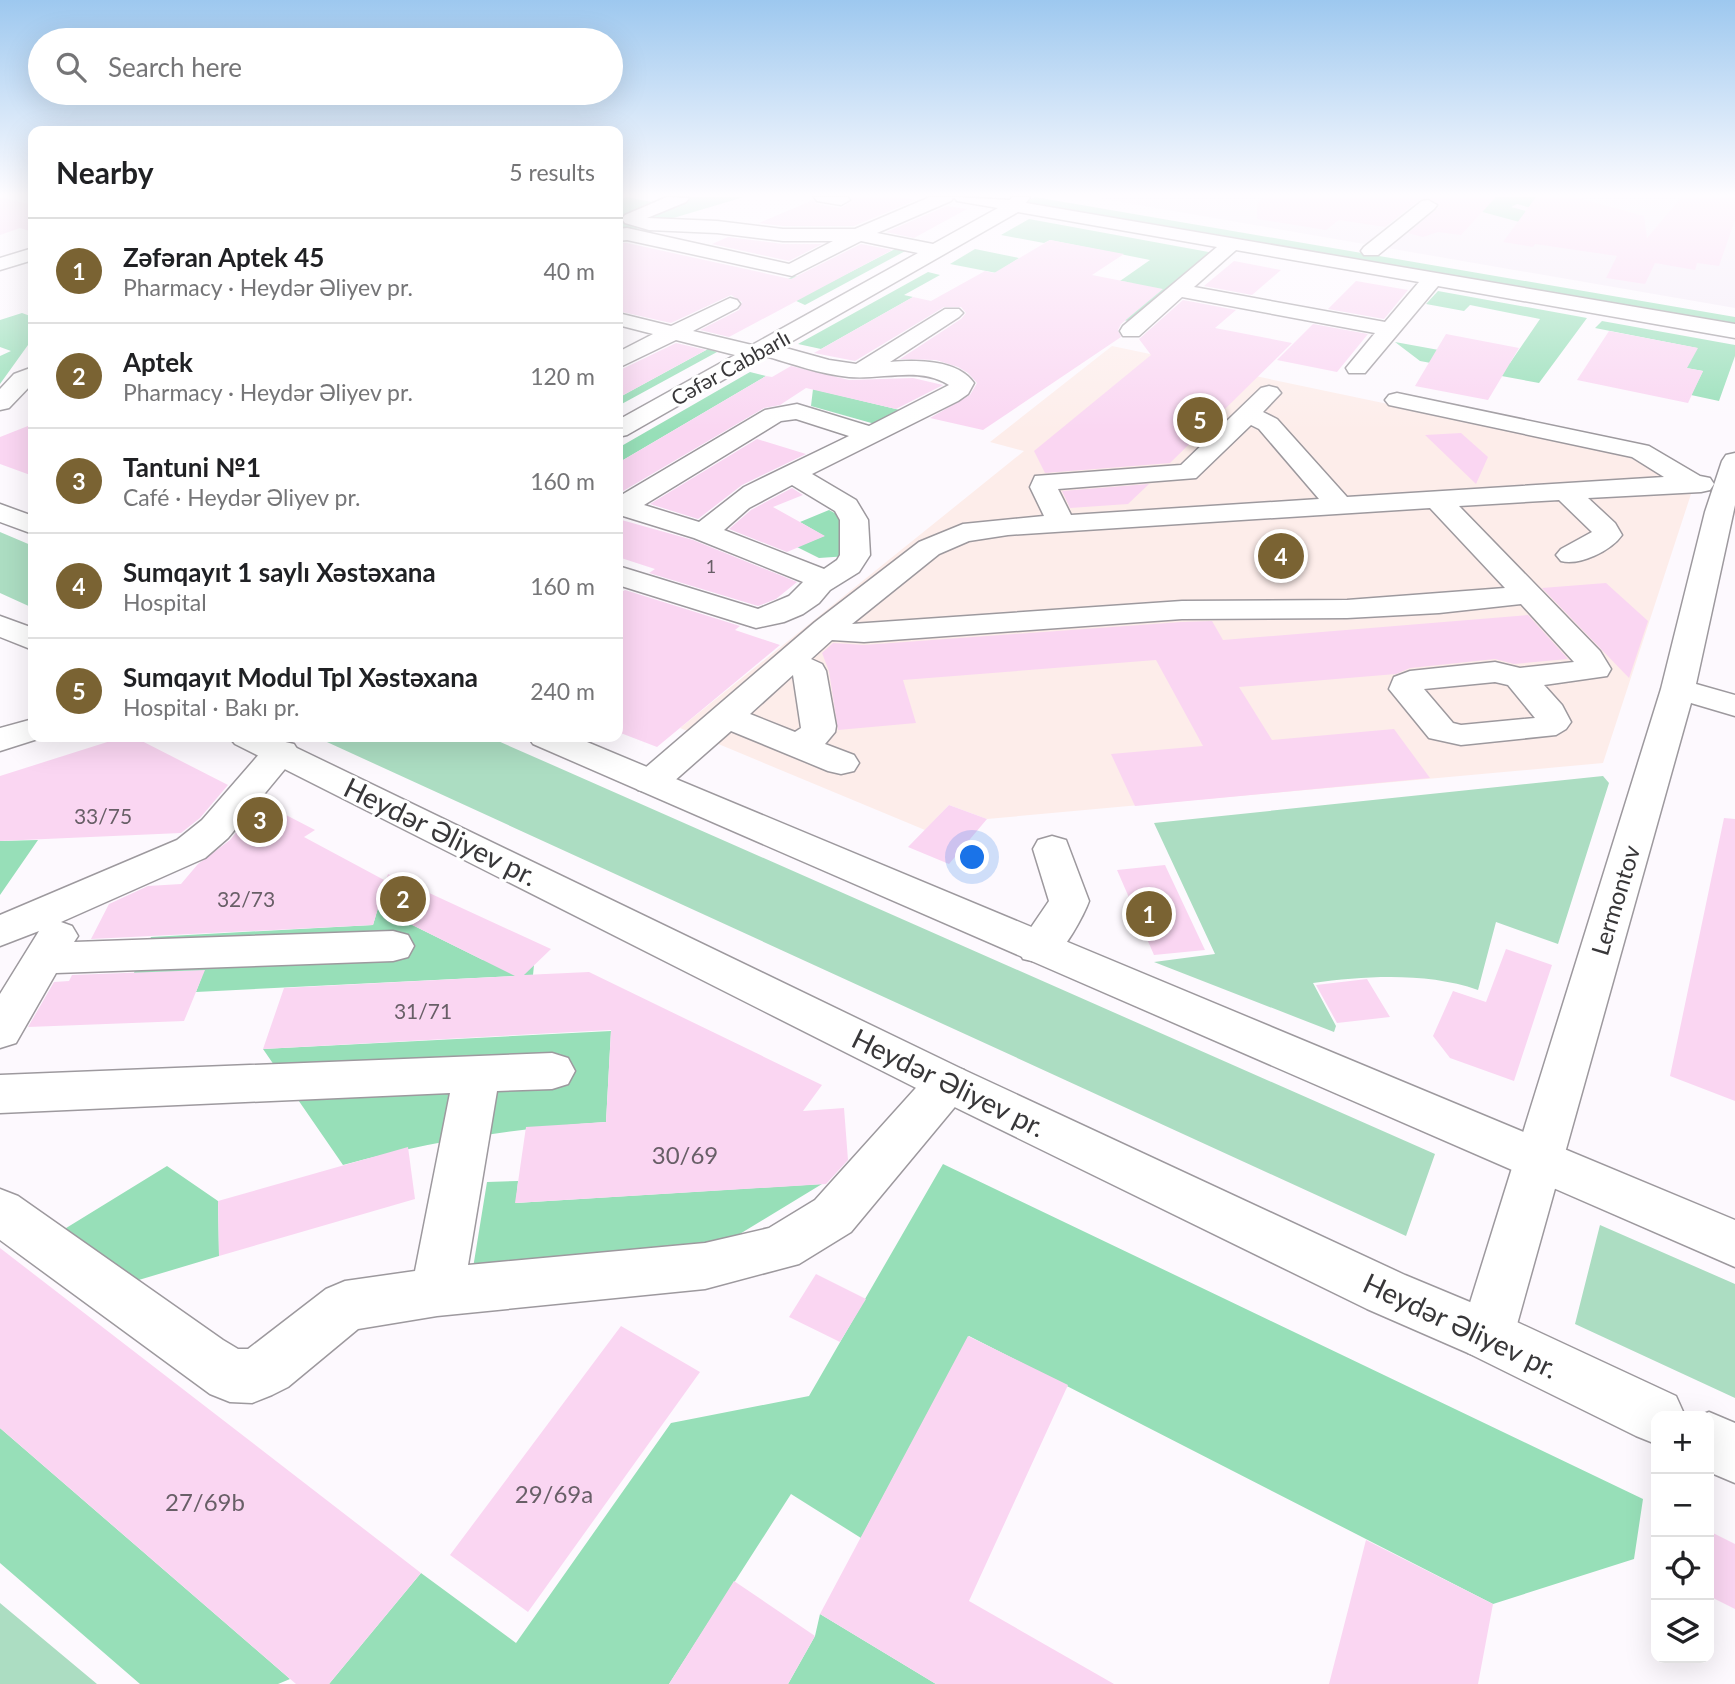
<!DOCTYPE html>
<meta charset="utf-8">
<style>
:root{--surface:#fff;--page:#f6f6f6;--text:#202124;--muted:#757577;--line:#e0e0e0;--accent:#7a6333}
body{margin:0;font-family:Lato,sans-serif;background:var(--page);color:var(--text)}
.controls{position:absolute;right:21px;bottom:21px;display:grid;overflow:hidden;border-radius:14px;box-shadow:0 7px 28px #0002}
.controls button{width:63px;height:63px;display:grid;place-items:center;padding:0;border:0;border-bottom:2px solid var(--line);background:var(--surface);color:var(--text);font:35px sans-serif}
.you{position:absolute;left:973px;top:858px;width:24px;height:24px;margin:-18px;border:5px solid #fff;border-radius:50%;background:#1a73e8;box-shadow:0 0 0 10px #1a73e833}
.badge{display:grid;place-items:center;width:46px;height:46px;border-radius:50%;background:var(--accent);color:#fff;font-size:23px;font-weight:700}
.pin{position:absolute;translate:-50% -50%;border:4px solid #fff;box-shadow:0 2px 7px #0006}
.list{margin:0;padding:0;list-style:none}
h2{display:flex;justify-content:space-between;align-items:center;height:91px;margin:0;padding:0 28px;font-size:30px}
h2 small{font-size:23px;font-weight:400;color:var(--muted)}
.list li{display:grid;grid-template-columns:46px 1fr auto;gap:21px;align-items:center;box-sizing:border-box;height:105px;padding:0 28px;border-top:2px solid var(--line)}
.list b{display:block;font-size:26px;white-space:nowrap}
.list p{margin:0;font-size:23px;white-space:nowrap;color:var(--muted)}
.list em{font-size:23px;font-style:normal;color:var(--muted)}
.icon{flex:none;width:38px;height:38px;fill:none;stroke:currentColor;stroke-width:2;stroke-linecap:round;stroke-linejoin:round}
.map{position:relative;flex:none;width:1735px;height:1684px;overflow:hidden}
.search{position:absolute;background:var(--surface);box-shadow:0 7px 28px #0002;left:28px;top:28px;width:595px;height:77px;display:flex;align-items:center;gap:18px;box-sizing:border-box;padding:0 24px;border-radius:38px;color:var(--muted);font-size:26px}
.panel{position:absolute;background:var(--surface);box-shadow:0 7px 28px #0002;left:28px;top:126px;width:595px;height:616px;border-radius:14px}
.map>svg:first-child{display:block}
.built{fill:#f4ebf7}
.medical{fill:#fdedea}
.green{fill:#acddc2}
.forest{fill:#97dfb8}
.building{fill:#fad6f2}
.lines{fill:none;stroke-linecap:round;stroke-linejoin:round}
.minor-casing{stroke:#9d999e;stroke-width:3}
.major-casing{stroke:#9d999e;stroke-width:3}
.minor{fill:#fff;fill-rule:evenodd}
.major{fill:#fff;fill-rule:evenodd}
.labels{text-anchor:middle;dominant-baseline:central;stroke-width:6;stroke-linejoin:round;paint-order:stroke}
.far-number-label{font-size:18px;fill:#685f67}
.far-street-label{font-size:21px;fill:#383739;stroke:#fff}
.number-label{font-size:21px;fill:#685f67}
.street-label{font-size:24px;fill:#383739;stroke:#fff}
.near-number-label{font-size:24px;fill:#685f67}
.near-street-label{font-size:28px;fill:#383739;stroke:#fff}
</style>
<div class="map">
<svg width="1735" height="1684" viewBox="0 0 1735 1684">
<rect width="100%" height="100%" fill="#fdf9fe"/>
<path class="built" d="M1092,197H1735V308Z"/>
<path class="medical" d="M1112,346L1645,458L1692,491L1603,763L987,819L949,805L925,830L680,728L1024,451L990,442Z"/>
<path class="green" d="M0,532L33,546V608L0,593Z
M316,737H489L1435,1154L1406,1236Z
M1603,776L1609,783L1558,944L1496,922L1478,990C1426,972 1366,976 1313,983L1336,1026L1334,1032L1154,962L1215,954L1154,823Z
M1600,1225L1735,1284V1398L1575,1324Z
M0,1603L97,1684H0Z"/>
<path class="forest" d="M627,197L652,202L663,197H744L633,230H618V213L622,211L618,210V200Z
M1035,197L1735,317V326L1023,203Z
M1490,197H1535L1563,205L1566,218L1517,204L1511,207L1559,220L1523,223L1479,211Z
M1029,219L1214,253L1133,322L983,291L1007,275L950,264L975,249L1019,258L1002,269L1134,283L1120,281L1150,260L1050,240L1044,243L1001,235Z
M899,247L909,249L805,305L768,288L794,276L829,283Z
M928,272L940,275L904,295L913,297L821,349L798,344Z
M1438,291L1587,318L1539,383L1420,361L1395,342L1510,363L1540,319L1470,305L1464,311L1426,304Z
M22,313L33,317V338L0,384V356L11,351L0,347V320Z
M1602,321L1735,345V356L1719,401L1691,395L1703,371L1686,368L1697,348L1595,328Z
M708,349L717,352L618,406V398Z
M750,372L766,376L618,463V448Z
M813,389L904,411L882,426L811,406Z
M829,510L848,520V556L819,558L797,547L824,536L800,522Z
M38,840L0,895V841Z
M378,908L483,960L497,947L534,965L533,975L196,992L202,976L131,979L151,937L373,925Z
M611,1031L606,1122C516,1128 430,1141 343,1165L263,1049Z
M943,1164L1643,1499L1634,1559L1493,1604L969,1336L861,1538L791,1494L669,1684H329L421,1573L516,1643L671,1423L809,1396Z
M167,1166L218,1201L219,1256L122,1285L45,1241Z
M518,1181L516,1203L822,1184L715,1249L473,1268L487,1182Z
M0,1428L290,1679L278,1684H140L0,1563Z
M820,1614L936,1684H788L815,1636Z"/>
<path class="building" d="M0,197L33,205V232L20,228L0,235Z
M851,197H899L916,200L854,226H783L759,223L813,200L817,204L841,208L851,202Z
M1265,197H1496L1461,235L1438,232L1423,237L1408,233L1439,207L1438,203L1429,198L1420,199L1385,227L1339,220L1326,230L1257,219V203Z
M1536,197H1574L1644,216L1647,238L1682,197H1735V220L1719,266L1697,263L1695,270L1655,263L1645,284L1606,278L1617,256L1535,244L1533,247L1503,242Z
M947,206L967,209L914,238L886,232Z
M728,237L783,244H822L789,261L712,244Z
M1050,240L1124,254L1092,275L1163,289L1121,324L1118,330L1121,337L983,430L930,418L970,395L977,383L968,373L958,367L936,360L900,359L961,319L966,313L961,307H944L855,361L814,353L913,297L931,301L985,271L994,273Z
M618,243H627L791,279L861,244L892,250L729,337L700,330L739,310L742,302L731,295L671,323L618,311Z
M1234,261L1281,270L1252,295L1204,286Z
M1356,281L1408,290L1384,319L1328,309Z
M1183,300L1236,310L1215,328L1292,343L1170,463L1045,473L1034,451L1151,355L1139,339Z
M1313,324L1368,334L1337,372L1277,360Z
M1609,331L1698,348L1687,368L1703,371L1688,403L1577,380Z
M1446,334L1519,348L1488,400L1415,386Z
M676,343L706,350L618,398V371Z
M791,366L849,380L913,378L943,385L896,409L806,388L780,405L764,408L618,494V463L766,376L772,377Z
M33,424V476L0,464V437Z
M1461,433L1488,457L1476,484L1425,435Z
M757,439L806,454L742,485L698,519L650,504Z
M1149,484L1128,504L1070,508L1062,491Z
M792,488L803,495L773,507L825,536L787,552L729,529L751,510Z
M618,519L693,540L797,582L776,599L758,606L649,573L655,569L618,557Z
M1606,583L1648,621L1629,678L1542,588Z
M625,590L740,626L735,630L780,645L657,747L618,732V594Z
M1528,615L1568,659L1514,664L1495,659L1410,668L1396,674L1239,687L1272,740L1394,729L1430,778L1135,806L1111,754L1203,746L1156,660L903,680L916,723L838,730L829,671L822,653L833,643L864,645L1182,622L1212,621L1223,640Z
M123,737H134L228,785L200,818L181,833L0,841V776Z
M261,802L315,830L304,837L386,881L388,874L551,949L524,975L589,972L822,1085L803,1111L844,1108L848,1160L826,1184L515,1203L526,1127L606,1122L611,1030L263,1049L284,988L515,976L378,908L373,925L91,939L109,904L148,886L181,884L198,864L230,840Z
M949,805L987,819L949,864L908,847Z
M1724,818L1735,819V1101L1670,1076Z
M1165,865L1205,950L1154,955L1117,870Z
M1506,949L1552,965L1514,1081L1450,1058L1433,1036L1453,991L1486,1002Z
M205,970L184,1021L28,1027L54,982L69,981L72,975Z
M1367,979L1390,1017L1337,1023L1316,985Z
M408,1147L415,1199L219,1256L218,1201Z
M0,1248L421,1573L329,1684H296L0,1428Z
M816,1274L866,1299L840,1342L789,1317Z
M621,1326L700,1372L528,1612L450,1555Z
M968,1336L1068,1385L969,1601L1114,1684H936L820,1614Z
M1709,1531L1735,1544V1609L1709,1596Z
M1366,1540L1493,1604L1478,1684H1329Z
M734,1581L815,1636L788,1684H669Z"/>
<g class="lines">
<g class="minor-casing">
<path id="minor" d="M667,197L689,198L686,202L647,218L717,221L783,229H855L930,197H954L951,201L877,233L933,244L998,208L957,201L954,197L1010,200L1012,197H1030L1026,203L1735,324V338L1438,286L1365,373H1349L1346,368L1375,333L1182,297L1139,336H1123L1120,331L1123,326L1217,247L1018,212L782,347L829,360L856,364L945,309H959L963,313L959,317L890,362C916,360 957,359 974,383L968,394L958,401L812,474L856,500L868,520L870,555L859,572L830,590L819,603L803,614L784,622L756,628L618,585V566L758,609L789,596L803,582L694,538L623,516L618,517V497L765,410L797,404L869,426L949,385C919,366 883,380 849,377C820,374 793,364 765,356L627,435L618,437V420L735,355L676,340L618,368V352L653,334L618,325V313L671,326L730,298L737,300L740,304L737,308L693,331L752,345L918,253L861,241L792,276L627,240L618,241V229L627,228L789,264L833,241H783L717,233L649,230L625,223L622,219L625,215ZM1236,250L1419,282L1385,322L1194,287ZM796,419L849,436L744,487L699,522L644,505L781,421ZM792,485L835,511L840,520V555L837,560L824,569L724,530L749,508Z
M814,197H848L850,200L841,205L817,201Z
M1428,200L1437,205L1434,209L1378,255H1364L1361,251L1364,247L1422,201Z
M33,248V260L0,270V258Z
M33,367V383L9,408L0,410V389L14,374Z
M1269,386L1277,388L1281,393L1263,412L1277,419L1347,497L1664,477L1632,457L1389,405L1385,400L1389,395L1397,393L1649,446L1700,476L1710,478L1714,484L1710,490L1701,492L1588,498L1615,523L1622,535C1611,551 1579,566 1561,561L1556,555L1561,549L1592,532L1559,500L1459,506L1600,651L1611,669L1607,676L1544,685L1562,705L1571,722L1566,729L1556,735L1461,745L1429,738L1389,689L1394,677L1410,671L1495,662L1520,668L1574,662L1521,604L1439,613L1347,618L1182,619L864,642L832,640L811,659L822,664L826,671L836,726L835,732L825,744L854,755L859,763L854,771L841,774L828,771L731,731L664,790L651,793L638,790L633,782L638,774L815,622L919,542L963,524L1044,516L1030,487L1035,476L1181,465L1261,388ZM1251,425L1259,429L1319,499L1071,515L1058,489L1196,478ZM1430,508L1505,588L1347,600L1182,601L852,624L939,554L969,541L1008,535ZM793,675L801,728L795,732L750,714ZM1495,682L1508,685L1535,718L1461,725L1453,723L1424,689Z
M1735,453V505L1696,684L1735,695V716L1691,703L1514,1335L1506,1353L1487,1360L1468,1353L1460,1335L1661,689L1705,512L1722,461L1726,455Z
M33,719V737H44L0,751V728Z
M281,741L294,744L299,752L228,838L205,858L61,922L72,926L78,936L74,942L393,931L408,935L414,946L408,957L393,961L56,973L16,1043L0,1048V994L39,931L0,946V915L177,840L202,820L268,744Z
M1052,836L1066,840L1089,901C1084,915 1064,952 1051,959C1042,965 1033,961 1023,959L1017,948L1049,901L1033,849L1038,840Z
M552,1053L568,1058L575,1071L568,1084L552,1089L497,1091L468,1265L705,1243L769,1228L815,1200L932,1070L948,1065L964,1070L971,1083L964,1096L851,1232L799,1264L705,1289L437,1316L358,1329L288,1387L272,1395L252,1403L230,1402L210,1394L0,1240V1189L18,1196L223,1340L238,1349H248L326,1289L345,1281L415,1271L450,1093L0,1113V1075Z"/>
</g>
<g class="major-casing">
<path id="major" d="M0,504L33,516V534L0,522Z
M0,616L33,628V650L0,637Z
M229,737H274L964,1070L1405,1275L1506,1317L1676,1396L1685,1416H1656V1444L1636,1436L1468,1353L1367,1309L932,1096L235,744Z
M528,737H575L1735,1220V1267L533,744Z
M1709,1412L1735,1423V1483L1709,1472V1416H1699Z"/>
</g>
<use href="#minor" class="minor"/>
<use href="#major" class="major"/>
</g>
<linearGradient id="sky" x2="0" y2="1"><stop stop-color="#9dc8ef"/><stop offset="0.45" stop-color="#fefcff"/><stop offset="1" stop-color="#fefcff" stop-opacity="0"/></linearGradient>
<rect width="1735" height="433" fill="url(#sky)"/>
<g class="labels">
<g class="far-number-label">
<text x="711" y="566">1</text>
</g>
<g class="far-street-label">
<text transform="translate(730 367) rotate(-29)">Cəfər Cabbarlı</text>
</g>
<g class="number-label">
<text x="103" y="815">33/75</text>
<text x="246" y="898">32/73</text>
<text x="423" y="1010">31/71</text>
</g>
<g class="street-label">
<text transform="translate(1615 900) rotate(-73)">Lermontov</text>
</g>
<g class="near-number-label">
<text x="685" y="1154">30/69</text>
<text x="554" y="1493">29/69a</text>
<text x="205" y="1501">27/69b</text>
</g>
<g class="near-street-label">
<text transform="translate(441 831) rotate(26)">Heydər Əliyev pr.</text>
<text transform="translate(949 1082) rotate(26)">Heydər Əliyev pr.</text>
<text transform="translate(1461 1325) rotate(25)">Heydər Əliyev pr.</text>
</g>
</g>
</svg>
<div class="controls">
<button>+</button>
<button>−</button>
<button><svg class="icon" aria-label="locate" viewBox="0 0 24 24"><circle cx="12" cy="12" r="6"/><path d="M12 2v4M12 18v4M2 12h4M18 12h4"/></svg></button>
<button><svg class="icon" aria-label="layers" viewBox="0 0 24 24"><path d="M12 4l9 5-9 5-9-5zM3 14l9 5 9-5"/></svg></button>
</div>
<div class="you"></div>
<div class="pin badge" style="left:1149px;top:914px">1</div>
<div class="pin badge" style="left:403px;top:899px">2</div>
<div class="pin badge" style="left:260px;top:820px">3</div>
<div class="pin badge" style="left:1281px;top:556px">4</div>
<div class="pin badge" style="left:1200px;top:420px">5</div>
<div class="search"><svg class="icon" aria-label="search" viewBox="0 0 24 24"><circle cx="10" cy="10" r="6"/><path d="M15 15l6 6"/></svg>Search here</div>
<section class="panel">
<h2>Nearby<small>5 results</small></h2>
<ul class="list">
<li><span class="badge">1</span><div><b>Zəfəran Aptek 45</b><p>Pharmacy · Heydər Əliyev pr.</p></div><em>40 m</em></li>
<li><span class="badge">2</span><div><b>Aptek</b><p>Pharmacy · Heydər Əliyev pr.</p></div><em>120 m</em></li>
<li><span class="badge">3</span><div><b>Tantuni №1</b><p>Café · Heydər Əliyev pr.</p></div><em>160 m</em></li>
<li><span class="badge">4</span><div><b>Sumqayıt 1 saylı Xəstəxana</b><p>Hospital</p></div><em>160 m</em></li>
<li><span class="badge">5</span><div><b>Sumqayıt Modul Tpl Xəstəxana</b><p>Hospital · Bakı pr.</p></div><em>240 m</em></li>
</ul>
</section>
</div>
